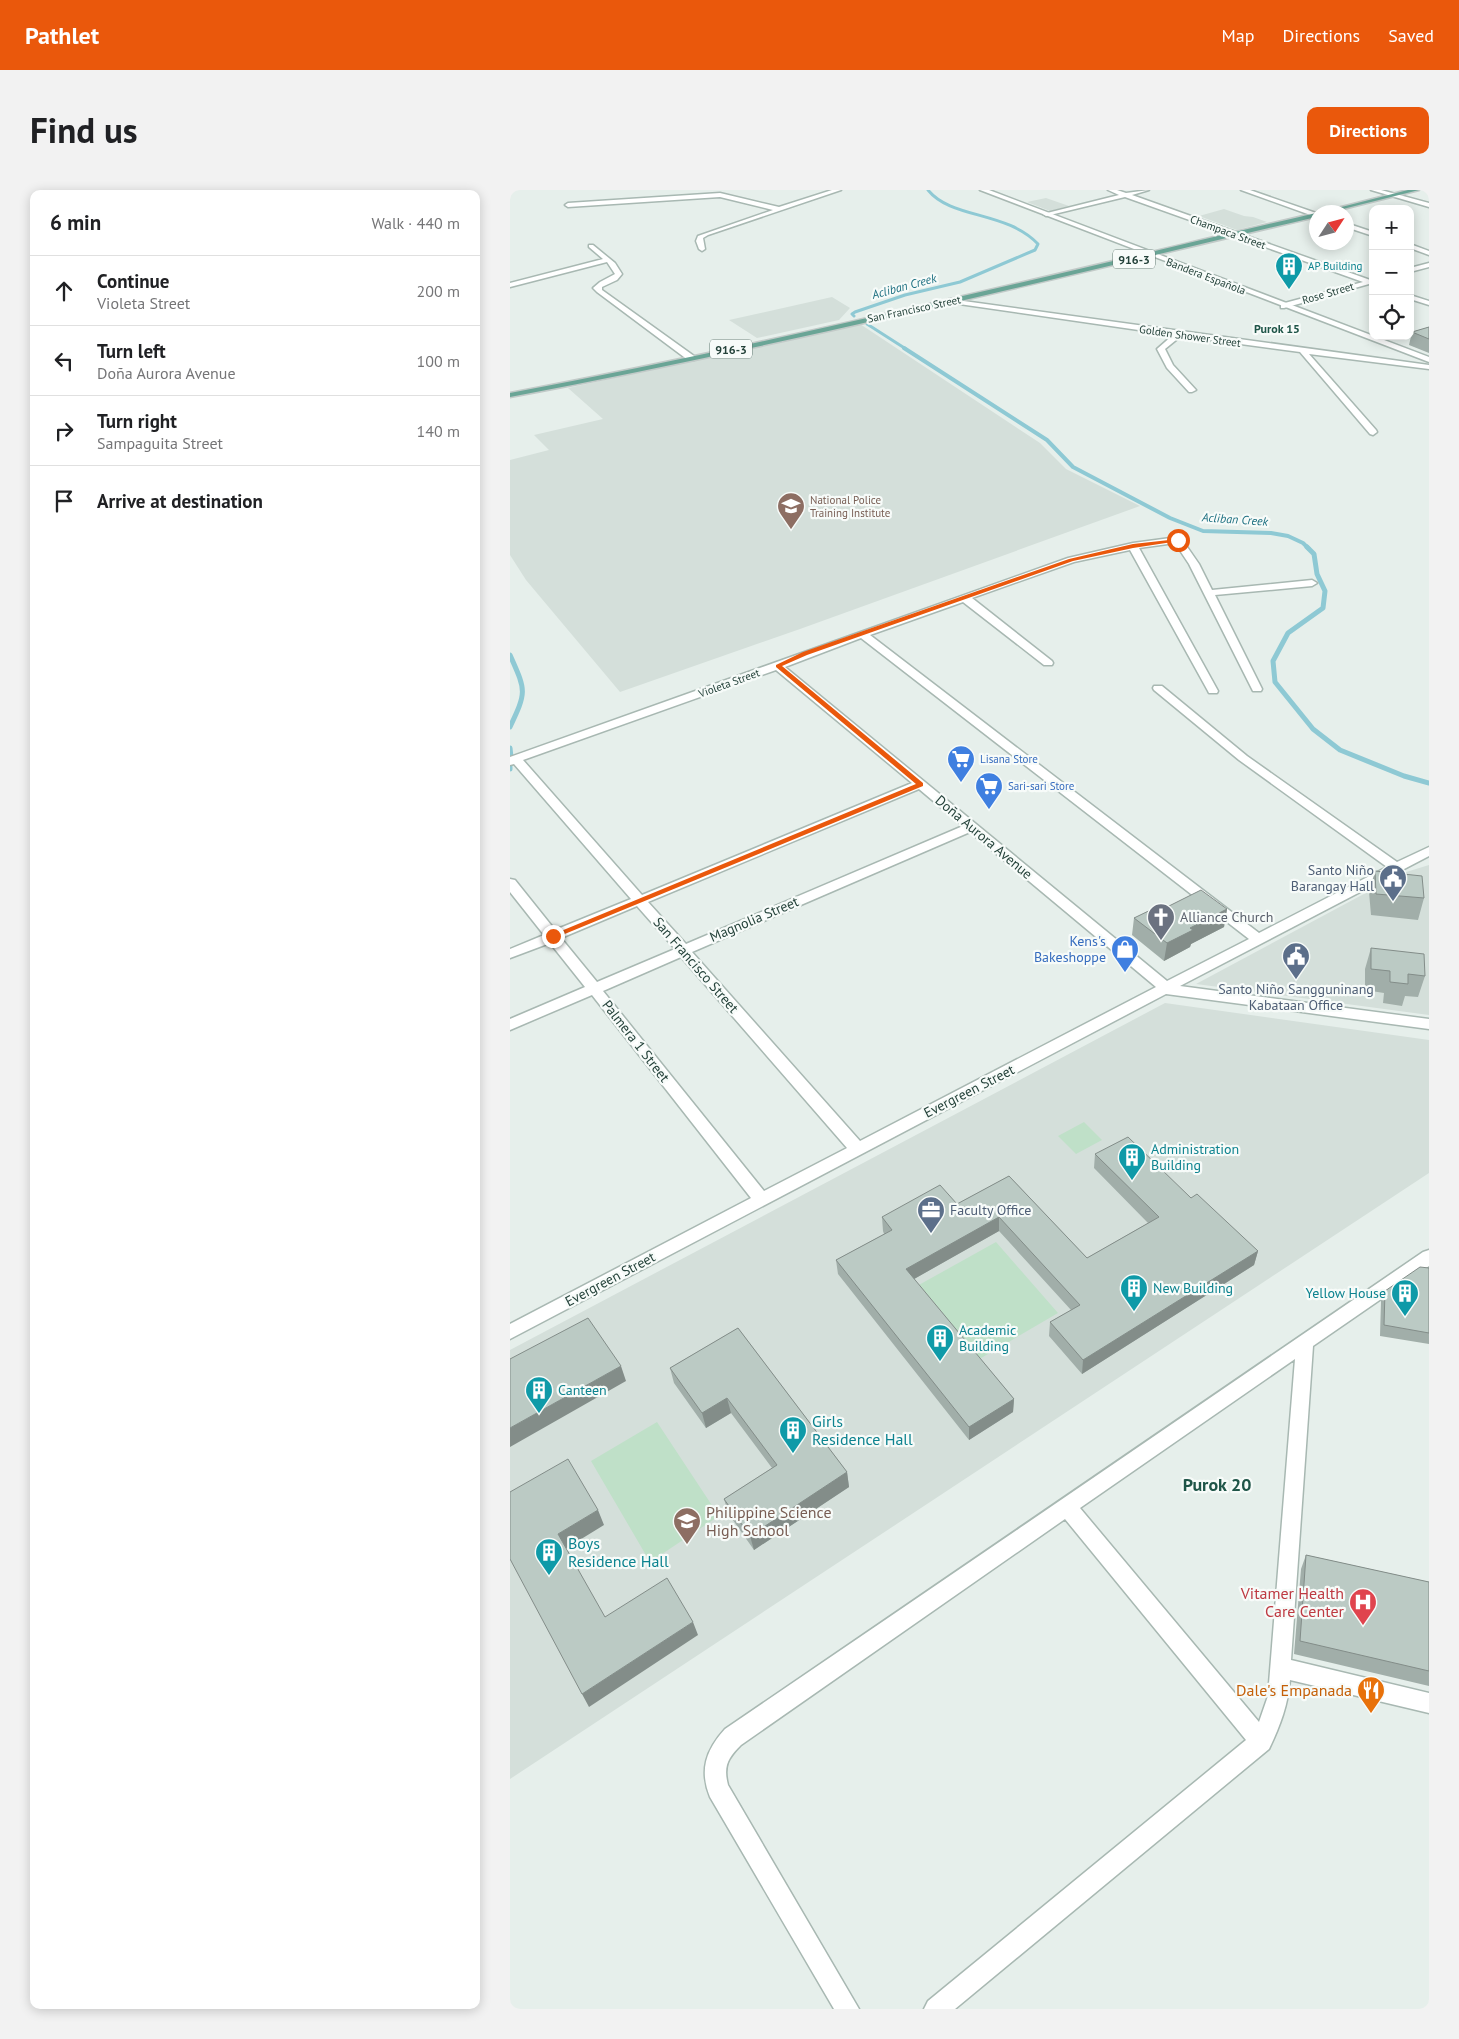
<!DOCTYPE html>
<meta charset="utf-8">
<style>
:root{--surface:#fff;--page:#f2f2f2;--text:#202124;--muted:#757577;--line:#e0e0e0;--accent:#ea580c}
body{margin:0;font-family:"PT Sans",sans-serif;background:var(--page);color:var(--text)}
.controls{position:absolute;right:15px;top:15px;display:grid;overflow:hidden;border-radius:10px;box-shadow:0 2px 12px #0003}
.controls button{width:45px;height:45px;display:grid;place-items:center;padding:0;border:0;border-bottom:1px solid var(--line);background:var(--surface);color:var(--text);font:25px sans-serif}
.compass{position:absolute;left:799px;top:15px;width:45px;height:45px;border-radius:50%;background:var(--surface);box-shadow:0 2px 12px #0003;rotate:54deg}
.stop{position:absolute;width:15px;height:15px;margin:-11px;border:4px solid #ea580c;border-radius:50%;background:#fff}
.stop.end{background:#ea580c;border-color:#fff;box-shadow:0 1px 5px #0008}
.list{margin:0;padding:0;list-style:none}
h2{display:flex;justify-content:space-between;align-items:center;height:65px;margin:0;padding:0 20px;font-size:21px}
h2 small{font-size:16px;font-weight:400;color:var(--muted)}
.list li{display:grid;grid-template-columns:32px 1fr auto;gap:15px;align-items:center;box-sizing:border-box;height:70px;padding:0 20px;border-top:1px solid var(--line)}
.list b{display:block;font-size:19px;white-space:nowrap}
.list p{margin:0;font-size:16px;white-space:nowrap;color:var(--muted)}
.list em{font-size:16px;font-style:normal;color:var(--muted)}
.icon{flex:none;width:28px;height:28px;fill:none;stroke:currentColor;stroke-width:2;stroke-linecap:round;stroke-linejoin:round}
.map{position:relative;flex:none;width:919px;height:1819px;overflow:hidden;border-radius:10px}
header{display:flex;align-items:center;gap:30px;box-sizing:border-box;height:70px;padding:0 25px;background:var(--accent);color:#fff}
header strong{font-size:24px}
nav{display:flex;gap:28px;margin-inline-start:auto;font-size:18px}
.intro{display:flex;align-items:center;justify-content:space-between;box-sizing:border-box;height:120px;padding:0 30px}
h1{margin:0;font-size:35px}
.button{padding:12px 22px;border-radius:10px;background:var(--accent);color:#fff;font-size:18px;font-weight:700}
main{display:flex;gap:30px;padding:0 30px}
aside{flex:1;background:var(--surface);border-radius:10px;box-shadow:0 2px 12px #0003}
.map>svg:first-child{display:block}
.built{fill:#d4dfda}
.green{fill:#bfe0c8}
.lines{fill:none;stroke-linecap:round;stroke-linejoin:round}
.stream-far2{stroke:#8ec9d4;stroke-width:3}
.stream-far1{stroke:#8ec9d4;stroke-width:4}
.stream{stroke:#8ec9d4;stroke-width:5}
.minor-casing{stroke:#a8b8b2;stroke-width:3}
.tertiary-casing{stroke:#a8b8b2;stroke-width:3}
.primary-casing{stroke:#c2cac8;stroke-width:3}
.minor{fill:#fff;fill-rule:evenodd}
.tertiary{fill:#fff;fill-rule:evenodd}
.primary{fill:#6aa596;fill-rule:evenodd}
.wall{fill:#a1aea9}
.shaded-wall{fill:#838d89}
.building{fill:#bbcac4;stroke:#838d89}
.route{fill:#ea580c}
.labels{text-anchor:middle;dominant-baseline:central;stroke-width:4.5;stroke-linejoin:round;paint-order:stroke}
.far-street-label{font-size:11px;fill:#24423a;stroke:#f7fbf9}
.far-culture-label{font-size:11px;fill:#0d838f;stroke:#f7fbf9;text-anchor:start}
.far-education-label{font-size:11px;fill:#785e54;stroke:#f7fbf9;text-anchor:start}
.far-shop-label{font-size:11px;fill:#366cbe;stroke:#f7fbf9;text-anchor:start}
.shield{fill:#f7fbf9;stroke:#637a73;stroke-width:1}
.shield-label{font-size:12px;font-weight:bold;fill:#24423a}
.far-water-label{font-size:12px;font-style:italic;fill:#1c6f80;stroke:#f7fbf9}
.far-neighbourhood-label{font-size:12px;font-weight:bold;fill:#1f5548;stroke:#f7fbf9}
.street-label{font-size:14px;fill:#24423a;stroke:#f7fbf9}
.service-label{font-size:14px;fill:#4e5e75;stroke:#f7fbf9;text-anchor:end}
.worship-label{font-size:14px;fill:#5b616d;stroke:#f7fbf9;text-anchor:start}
.shop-label{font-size:14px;fill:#366cbe;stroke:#f7fbf9;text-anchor:end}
.culture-label{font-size:14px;fill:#0d838f;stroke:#f7fbf9;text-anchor:start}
.near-culture-label{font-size:16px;fill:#0d838f;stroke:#f7fbf9;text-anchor:start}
.near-education-label{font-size:16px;fill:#785e54;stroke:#f7fbf9;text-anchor:start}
.near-health-label{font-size:16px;fill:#be3a42;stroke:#f7fbf9;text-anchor:end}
.near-food-label{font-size:16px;fill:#c56008;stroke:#f7fbf9;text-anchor:end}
.near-neighbourhood-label{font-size:18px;font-weight:bold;fill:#1f5548;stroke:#f7fbf9}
</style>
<header>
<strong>Pathlet</strong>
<nav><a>Map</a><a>Directions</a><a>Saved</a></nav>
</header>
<div class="intro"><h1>Find us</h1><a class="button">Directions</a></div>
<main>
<aside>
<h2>6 min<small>Walk · 440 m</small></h2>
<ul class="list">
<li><svg class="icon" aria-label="ahead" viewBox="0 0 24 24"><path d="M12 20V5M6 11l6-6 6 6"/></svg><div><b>Continue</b><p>Violeta Street</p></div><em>200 m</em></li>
<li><svg class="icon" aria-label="left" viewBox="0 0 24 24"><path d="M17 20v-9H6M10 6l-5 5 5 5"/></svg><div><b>Turn left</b><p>Doña Aurora Avenue</p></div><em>100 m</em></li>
<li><svg class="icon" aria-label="right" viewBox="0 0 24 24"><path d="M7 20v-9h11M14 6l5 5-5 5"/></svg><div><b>Turn right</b><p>Sampaguita Street</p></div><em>140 m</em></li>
<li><svg class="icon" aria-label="arrive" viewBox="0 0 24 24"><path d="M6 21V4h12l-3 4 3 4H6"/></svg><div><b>Arrive at destination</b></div></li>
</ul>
</aside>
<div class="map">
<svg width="919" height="1819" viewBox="0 0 919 1819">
<rect width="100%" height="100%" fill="#e6efeb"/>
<path class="built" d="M536,8L559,16L540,21L517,12Z
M714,19L734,26L743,27L757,32L727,40L689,26Z
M322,107L340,118L329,130L247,148L219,130Z
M350,134L530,253L556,279L630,316L290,439L110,502L16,390L0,365V270L39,260L24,245L93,229L58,198Z
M919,675V825L686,794L893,683Z
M655,813L919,850V983L0,1589V1160Z"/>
<path class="green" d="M574,932L592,950L566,964L548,946Z
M486,1052L548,1123L466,1171L407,1096Z
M147,1232L209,1326L140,1372L81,1271Z"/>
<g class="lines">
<path class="stream-far2" d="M344,126L342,124L345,122L395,105L450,92L525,60L528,54C497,21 441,29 418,0
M357,134L396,159"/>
<path class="stream-far1" d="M394,158L537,250L563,277L660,328L693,341L761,343L778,346L793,353L799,359"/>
<path class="stream" d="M797,357L804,364L807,384L815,401L813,418L778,443L763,471L765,492L803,539L830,560L894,586L919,593
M0,465C16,501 17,501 0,537
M0,558L1,567
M0,577V579"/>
<g class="minor-casing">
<path id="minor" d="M322,0H331L198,45L193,48L195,59L192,61L189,59L186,51L188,46L263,20L210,7L58,17L55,15L58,13L210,3L269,17Z
M598,0H607L616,3L639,0L622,5L863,91V95L859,94L774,118H771V114L853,92L615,7L536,26L533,24L609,5Z
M731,0H740L806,23V27Z
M861,0H871L919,13V17Z
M836,33L863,42V46L836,37Z
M900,54L919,61V65L900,58Z
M79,55H83L105,73L112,84L107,90L92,97V100L184,166V170H178L87,102L83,98L90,92L105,84L97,72L0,97V93L93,69L79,57Z
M919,73V77L900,82V78Z
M900,105L919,111V115L900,109Z
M439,109L919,175V179L799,164L866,240L867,242L863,245L860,244L790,162L671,146L655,159L663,175L686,200L682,202H679L657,178L647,159L663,145L442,113L438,111Z
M668,347L671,348L689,374L702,400L802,390L807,393L802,396L705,405L752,499L751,501H743L742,499L679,374L665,353L629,358L708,501L707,503H699L698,501L620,360L564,372L462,408L542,471L543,473L542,475H534L453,412L360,445L749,743L877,677L729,570L644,500L643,498L644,496H652L737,566L887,672L919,657V666L670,796L919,829V839L656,804L0,1149V1134L241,1008L82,805L0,840V829L75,797L40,753L0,768V759L34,745L0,702V689L5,690L45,740L121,709L4,574L0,575V567L558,368L623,353ZM351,448L739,749L657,791L275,477ZM266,480L402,593L132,705L13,570ZM409,599L453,636L176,754L138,712ZM460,642L646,797L350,951L182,762ZM127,716L165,759L87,792L51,748ZM171,767L337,958L254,1001L93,801Z
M919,1060V1076L803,1156L781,1470L919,1503V1523L780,1490C778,1515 770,1536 759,1559L445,1819H414L418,1811L736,1550L555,1329L231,1555C218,1568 213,1576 218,1595L349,1819H324L200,1607C189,1580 196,1560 215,1539C449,1380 681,1221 913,1062ZM785,1169L758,1506L749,1532L570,1318Z"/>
</g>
<g class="tertiary-casing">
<path id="tertiary" d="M470,0H479L919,167V172Z"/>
</g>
<g class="primary-casing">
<path id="primary" d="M898,0H909L821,22H812Z
M806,23V27C538,90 271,156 0,207V203C270,152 538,86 806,23Z"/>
</g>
<use href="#minor" class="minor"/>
<use href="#tertiary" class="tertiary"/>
<use href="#primary" class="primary"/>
</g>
<path class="wall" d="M919,137V163L899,155L902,142Z
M865,681L914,708L908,730L861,725L859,702Z
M655,718L717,719L714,737L681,754L680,757L654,771L622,745L624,728Z
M861,758L915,786L908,807L895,806L892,816L873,813L874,803L855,800V779Z
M585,964L681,1008L748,1061L744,1075L572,1184L539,1146L540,1132L561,1120L489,1041L404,1089L504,1209L503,1222L459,1250L328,1084L326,1070L374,1044L373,1041L372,1027L447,1014L499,986L577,1068L638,1033L584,978Z
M919,1078V1154L870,1146L871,1111L875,1101Z
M228,1138L337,1282L339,1297L244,1360L218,1323L214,1309L262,1278L221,1223L196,1238L164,1193L160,1178Z
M796,1365L919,1392V1496L784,1464L791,1379Z"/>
<path class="shaded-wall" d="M717,719L714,737L681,754L680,757L654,771L657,753L680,738Z
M489,1027V1041L397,1093L396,1079Z
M748,1061L744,1075L572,1184L573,1170Z
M111,1176L116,1191L0,1257V1238Z
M217,1208L221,1223L196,1238L192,1223Z
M504,1209L503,1222L459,1250V1237Z
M337,1282L339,1297L244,1360L240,1346Z
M88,1320L94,1335L55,1359L48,1344Z
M183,1432L188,1445L79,1517L72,1504Z"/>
<path class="building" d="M919,137V149L902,142Z
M865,681L912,686L914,708L866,704Z
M691,700L717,719L680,738L683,740L657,753L624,728L651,715L655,718Z
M861,758L914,764L915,786L898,784V794L880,792V781L861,779Z
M618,947L681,1008L687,1004L748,1061L573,1170L540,1132L570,1115L489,1027L396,1079L504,1209L459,1237L326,1070L382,1040L372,1027L430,995L447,1014L499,986L577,1068L649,1027L585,964Z
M910,1077L919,1078V1143L874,1135L875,1101Z
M78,1128L111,1176L0,1238V1169Z
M228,1138L337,1282L240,1346L214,1309L267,1275L217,1208L192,1223L160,1178Z
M58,1269L88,1320L48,1344L95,1427L157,1388L183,1432L72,1504L0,1369V1302Z
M796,1365L919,1392V1481L790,1451Z"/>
<path class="route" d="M668,349L669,351L623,358L563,371L297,465L272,476L413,593V596L45,748L39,746L406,594L266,477V475L293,462L559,369L623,354Z"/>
<defs>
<g id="building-pin" transform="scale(1.4375)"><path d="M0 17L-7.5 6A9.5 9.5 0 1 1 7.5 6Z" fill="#0f9aa8" stroke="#f7fbf9"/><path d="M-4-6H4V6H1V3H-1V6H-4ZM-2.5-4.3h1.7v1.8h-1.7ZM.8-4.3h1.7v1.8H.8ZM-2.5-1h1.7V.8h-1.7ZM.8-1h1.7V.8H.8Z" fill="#fff"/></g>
<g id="university-pin" transform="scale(1.4375)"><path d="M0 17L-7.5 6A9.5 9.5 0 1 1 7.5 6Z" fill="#8d6e63" stroke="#f7fbf9"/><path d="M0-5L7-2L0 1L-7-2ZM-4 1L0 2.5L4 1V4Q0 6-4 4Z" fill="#fff"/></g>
<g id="supermarket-pin" transform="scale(1.4375)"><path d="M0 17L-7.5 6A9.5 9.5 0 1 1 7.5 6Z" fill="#3f7fe0" stroke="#f7fbf9"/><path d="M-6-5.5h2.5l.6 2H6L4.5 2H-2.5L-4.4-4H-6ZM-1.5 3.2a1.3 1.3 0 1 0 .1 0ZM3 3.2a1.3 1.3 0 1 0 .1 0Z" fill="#fff"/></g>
<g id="civic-pin" transform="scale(1.4375)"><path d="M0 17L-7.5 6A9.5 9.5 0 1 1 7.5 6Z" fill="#5c6f8a" stroke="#f7fbf9"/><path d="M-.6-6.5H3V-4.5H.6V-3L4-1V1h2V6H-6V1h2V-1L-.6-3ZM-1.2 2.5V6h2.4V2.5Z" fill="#fff"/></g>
<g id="church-pin" transform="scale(1.4375)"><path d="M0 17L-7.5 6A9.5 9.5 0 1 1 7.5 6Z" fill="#6b7280" stroke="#f7fbf9"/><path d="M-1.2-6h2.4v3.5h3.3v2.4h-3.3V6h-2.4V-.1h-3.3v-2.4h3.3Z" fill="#fff"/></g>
<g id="shop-pin" transform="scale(1.4375)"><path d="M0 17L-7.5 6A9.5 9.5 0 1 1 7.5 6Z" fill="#3f7fe0" stroke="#f7fbf9"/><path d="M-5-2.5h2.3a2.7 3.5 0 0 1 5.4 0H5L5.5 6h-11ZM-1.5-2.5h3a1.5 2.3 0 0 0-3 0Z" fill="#fff"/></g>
<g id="office-pin" transform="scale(1.4375)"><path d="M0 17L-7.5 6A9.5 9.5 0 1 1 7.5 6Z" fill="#5c6f8a" stroke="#f7fbf9"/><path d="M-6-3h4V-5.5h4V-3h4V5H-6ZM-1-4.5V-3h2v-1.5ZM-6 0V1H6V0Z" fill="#fff"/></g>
<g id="school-pin" transform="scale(1.4375)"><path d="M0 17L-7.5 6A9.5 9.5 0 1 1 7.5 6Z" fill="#8d6e63" stroke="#f7fbf9"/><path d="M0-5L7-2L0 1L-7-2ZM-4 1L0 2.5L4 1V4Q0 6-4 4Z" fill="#fff"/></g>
<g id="hospital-pin" transform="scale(1.4375)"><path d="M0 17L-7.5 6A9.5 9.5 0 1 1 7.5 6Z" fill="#e0444e" stroke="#f7fbf9"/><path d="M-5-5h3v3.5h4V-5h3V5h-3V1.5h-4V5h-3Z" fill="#fff"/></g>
<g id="restaurant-pin" transform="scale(1.4375)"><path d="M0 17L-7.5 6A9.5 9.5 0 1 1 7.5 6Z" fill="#e8710a" stroke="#f7fbf9"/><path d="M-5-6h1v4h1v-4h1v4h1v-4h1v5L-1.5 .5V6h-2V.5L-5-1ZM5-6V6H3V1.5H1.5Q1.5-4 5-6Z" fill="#fff"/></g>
</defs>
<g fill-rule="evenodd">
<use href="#building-pin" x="779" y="76"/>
<use href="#university-pin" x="281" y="316"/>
<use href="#supermarket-pin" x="451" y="569"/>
<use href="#supermarket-pin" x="479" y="596"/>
<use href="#civic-pin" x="883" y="688"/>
<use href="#church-pin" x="651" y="727"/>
<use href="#shop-pin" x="615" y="759"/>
<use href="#civic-pin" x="786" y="766"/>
<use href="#building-pin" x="622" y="967"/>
<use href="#office-pin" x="421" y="1020"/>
<use href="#building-pin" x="624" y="1098"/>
<use href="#building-pin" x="895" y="1103"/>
<use href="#building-pin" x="430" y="1148"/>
<use href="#building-pin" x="29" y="1200"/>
<use href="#building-pin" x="283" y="1240"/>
<use href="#school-pin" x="177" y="1331"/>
<use href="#building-pin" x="39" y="1362"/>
<use href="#hospital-pin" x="853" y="1412"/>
<use href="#restaurant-pin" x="861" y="1500"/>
</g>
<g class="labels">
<g class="far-street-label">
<text transform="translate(718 42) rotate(20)">Champaca Street</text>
<text transform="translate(696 86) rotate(21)">Bandera Española</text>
<text transform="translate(818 103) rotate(-16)">Rose Street</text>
<text transform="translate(404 119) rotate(-12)">San Francisco Street</text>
<text transform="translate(680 146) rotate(8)">Golden Shower Street</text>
<text transform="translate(219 493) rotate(-20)">Violeta Street</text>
</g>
<g class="far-culture-label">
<text x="798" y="76">AP Building</text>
</g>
<g class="far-education-label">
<text x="300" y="310">National Police<tspan x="300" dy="13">Training Institute</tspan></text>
</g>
<g class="far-shop-label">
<text x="470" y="569">Lisana Store</text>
<text x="498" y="596">Sari-sari Store</text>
</g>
<g class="shield">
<rect x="603" y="59.5" width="42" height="19" rx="4"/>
<rect x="200" y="149.5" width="42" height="19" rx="4"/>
</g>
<g class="shield-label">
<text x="624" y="69">916-3</text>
<text x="221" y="159">916-3</text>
</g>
<g class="far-water-label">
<text transform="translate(394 96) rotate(-15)">Acliban Creek</text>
<text transform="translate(725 329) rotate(4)">Acliban Creek</text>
</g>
<g class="far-neighbourhood-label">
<text x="767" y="138">Purok 15</text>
</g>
<g class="street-label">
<text transform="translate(474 647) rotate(40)">Doña Aurora Avenue</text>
<text transform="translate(244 729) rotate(-23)">Magnolia Street</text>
<text transform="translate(186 775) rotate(49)">San Francisco Street</text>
<text transform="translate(126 851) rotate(52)">Palmera 1 Street</text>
<text transform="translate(459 901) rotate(-27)">Evergreen Street</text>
<text transform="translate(100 1089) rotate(-28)">Evergreen Street</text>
</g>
<g class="service-label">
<text x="864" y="680">Santo Niño<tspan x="864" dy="16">Barangay Hall</tspan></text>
<text x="786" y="799" text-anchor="middle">Santo Niño Sangguninang<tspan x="786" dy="16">Kabataan Office</tspan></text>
<text x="440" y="1020" text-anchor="start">Faculty Office</text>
</g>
<g class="worship-label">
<text x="670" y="727">Alliance Church</text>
</g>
<g class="shop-label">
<text x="596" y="751">Kens's<tspan x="596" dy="16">Bakeshoppe</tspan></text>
</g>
<g class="culture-label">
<text x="641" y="959">Administration<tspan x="641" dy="16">Building</tspan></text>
<text x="643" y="1098">New Building</text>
<text x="876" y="1103" text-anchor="end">Yellow House</text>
<text x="449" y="1140">Academic<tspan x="449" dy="16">Building</tspan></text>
<text x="48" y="1200">Canteen</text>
</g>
<g class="near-culture-label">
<text x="302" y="1231">Girls<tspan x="302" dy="18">Residence Hall</tspan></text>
<text x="58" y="1353">Boys<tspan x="58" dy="18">Residence Hall</tspan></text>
</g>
<g class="near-education-label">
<text x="196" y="1322">Philippine Science<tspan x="196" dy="18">High School</tspan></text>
</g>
<g class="near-health-label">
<text x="834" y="1403">Vitamer Health<tspan x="834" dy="18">Care Center</tspan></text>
</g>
<g class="near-food-label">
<text x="842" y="1500">Dale's Empanada</text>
</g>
<g class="near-neighbourhood-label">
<text x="707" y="1294">Purok 20</text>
</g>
</g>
</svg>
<div class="controls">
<button>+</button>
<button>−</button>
<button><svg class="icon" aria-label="locate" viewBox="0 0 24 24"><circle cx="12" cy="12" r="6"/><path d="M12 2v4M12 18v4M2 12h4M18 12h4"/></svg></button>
</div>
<svg class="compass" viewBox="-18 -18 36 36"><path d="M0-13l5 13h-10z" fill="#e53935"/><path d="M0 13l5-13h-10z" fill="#757577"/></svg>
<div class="stop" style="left:668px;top:350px"></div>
<div class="stop end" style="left:43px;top:746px"></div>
</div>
</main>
